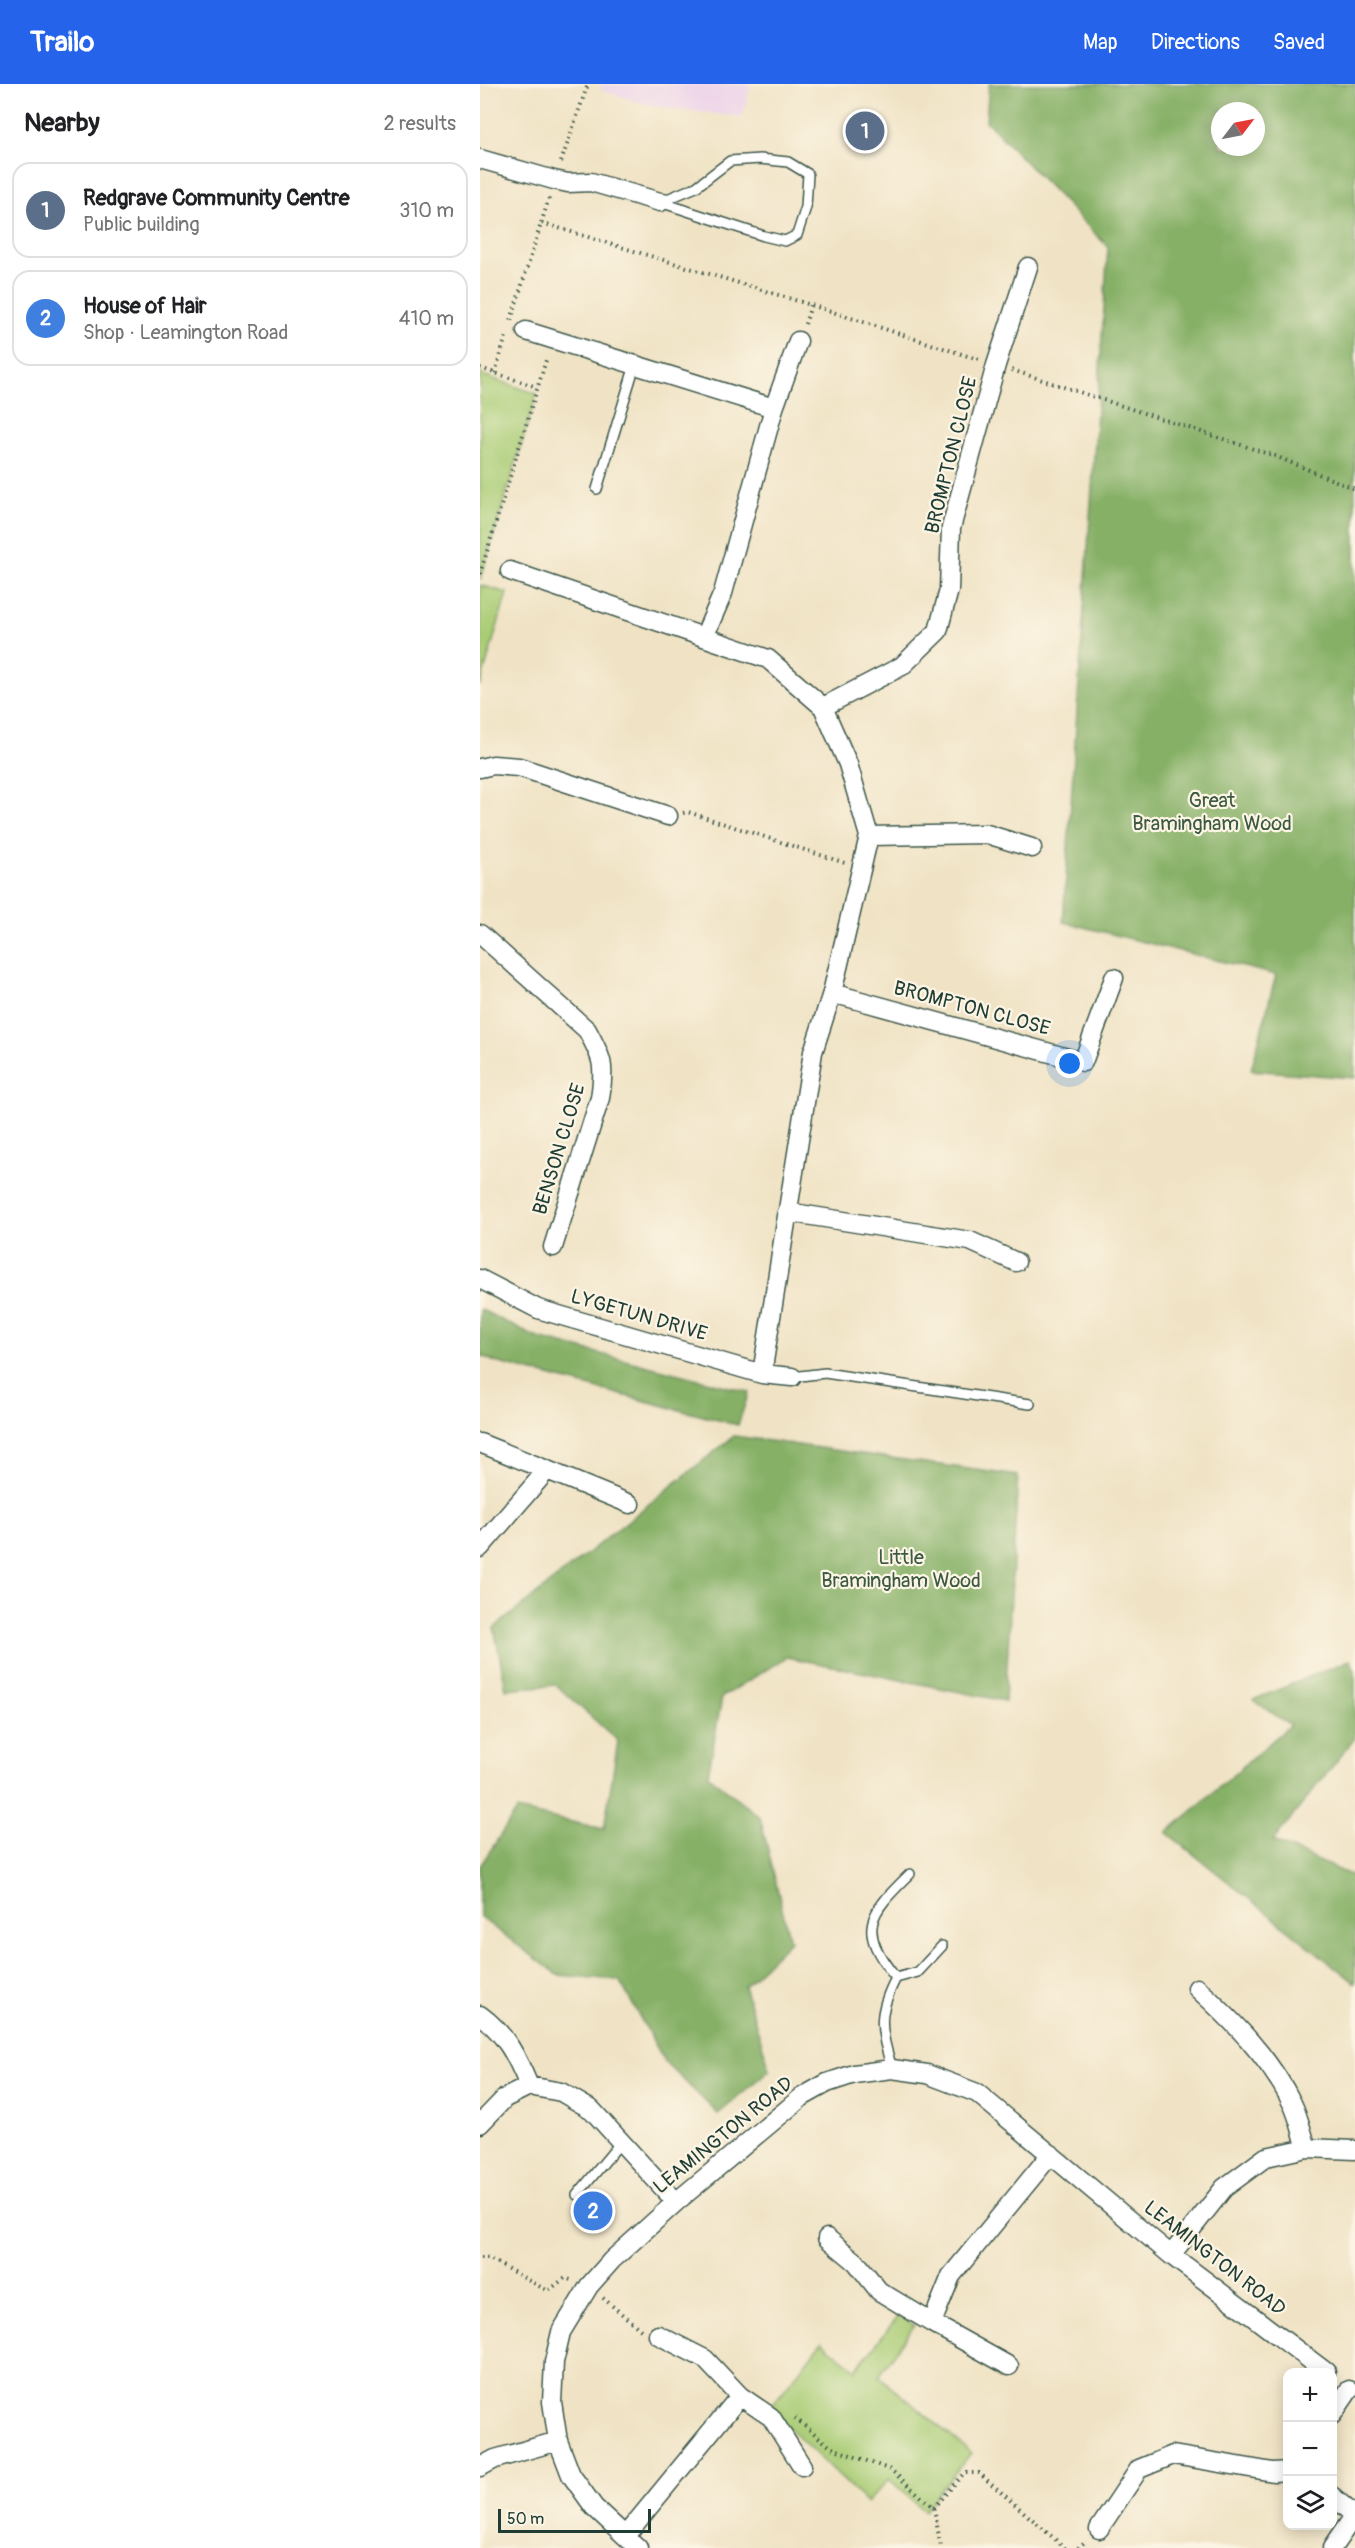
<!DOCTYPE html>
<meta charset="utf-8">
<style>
:root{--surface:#fff;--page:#f6f6f6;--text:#202124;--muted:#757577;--line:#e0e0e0;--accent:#2563eb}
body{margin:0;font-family:Pangolin,sans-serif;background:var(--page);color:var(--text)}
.controls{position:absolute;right:18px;bottom:18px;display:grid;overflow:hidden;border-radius:12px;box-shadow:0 3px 15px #0003}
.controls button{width:54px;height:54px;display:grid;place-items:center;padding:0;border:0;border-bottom:2px solid var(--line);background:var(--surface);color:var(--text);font:30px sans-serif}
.compass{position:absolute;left:731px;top:18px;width:54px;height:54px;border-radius:50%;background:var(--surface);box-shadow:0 3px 15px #0003;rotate:58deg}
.scale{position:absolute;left:18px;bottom:15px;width:153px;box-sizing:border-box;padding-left:6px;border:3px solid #1f3d34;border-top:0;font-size:16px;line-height:21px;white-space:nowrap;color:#1f3d34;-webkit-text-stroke:4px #fcf5e5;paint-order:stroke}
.you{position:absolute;left:590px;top:980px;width:21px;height:21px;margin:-15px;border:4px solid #fff;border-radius:50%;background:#1a73e8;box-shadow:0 0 0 9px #1a73e833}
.badge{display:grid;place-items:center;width:39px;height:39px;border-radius:50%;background:var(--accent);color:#fff;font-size:20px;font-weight:700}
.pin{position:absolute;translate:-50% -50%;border:3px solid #fff;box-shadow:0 2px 6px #0006}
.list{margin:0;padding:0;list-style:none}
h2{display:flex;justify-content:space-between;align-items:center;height:78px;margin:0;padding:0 24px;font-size:26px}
h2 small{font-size:20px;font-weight:400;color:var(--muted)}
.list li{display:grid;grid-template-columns:39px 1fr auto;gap:18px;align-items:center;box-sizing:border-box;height:96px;margin:0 12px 12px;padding:0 12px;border:2px solid var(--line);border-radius:18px}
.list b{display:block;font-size:22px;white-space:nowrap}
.list p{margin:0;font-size:20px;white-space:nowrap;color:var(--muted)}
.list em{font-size:20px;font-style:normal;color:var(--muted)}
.icon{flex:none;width:33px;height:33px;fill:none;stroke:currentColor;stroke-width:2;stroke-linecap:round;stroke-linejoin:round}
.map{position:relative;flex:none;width:875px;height:2464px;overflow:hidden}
header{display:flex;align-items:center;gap:36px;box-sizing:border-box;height:84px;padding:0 30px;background:var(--accent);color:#fff}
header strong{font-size:28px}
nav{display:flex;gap:33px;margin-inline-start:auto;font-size:21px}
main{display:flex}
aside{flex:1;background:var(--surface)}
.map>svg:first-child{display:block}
.built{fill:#ecd1ea}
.green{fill:#a9cc74;stroke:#648454;stroke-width:1.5}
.forest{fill:#86b066;stroke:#52764d;stroke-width:1.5;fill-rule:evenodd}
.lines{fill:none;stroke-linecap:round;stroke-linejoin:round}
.lane-casing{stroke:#3e564a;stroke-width:12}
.street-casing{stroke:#3e564a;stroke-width:21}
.path{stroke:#3e564a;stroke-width:4;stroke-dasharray:1.5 4.5;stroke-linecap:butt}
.lane{stroke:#fff;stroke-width:9}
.street{stroke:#fff;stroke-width:18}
.labels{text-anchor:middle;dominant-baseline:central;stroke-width:4.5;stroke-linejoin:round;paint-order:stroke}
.street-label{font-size:20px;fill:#1f3d34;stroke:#fcf5e5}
.park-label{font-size:20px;fill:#3b5a41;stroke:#fcf5e5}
</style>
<header>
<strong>Trailo</strong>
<nav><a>Map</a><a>Directions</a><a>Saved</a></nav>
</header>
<main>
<aside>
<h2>Nearby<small>2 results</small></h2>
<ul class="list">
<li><span class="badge" style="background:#5c6f8a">1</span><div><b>Redgrave Community Centre</b><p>Public building</p></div><em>310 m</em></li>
<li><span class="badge" style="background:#3f7fe0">2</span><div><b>House of Hair</b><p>Shop · Leamington Road</p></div><em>410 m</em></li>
</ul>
</aside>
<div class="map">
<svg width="875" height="2464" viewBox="0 0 875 2464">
<rect width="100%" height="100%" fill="#fcf5e5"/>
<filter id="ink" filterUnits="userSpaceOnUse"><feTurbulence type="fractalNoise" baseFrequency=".0167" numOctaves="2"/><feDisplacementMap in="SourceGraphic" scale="12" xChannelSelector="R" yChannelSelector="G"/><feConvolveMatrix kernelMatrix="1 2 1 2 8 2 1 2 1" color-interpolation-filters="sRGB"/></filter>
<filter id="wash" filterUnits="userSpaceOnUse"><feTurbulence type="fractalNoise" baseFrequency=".008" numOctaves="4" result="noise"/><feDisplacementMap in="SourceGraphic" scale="24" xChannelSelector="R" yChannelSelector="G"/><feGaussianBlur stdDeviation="1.35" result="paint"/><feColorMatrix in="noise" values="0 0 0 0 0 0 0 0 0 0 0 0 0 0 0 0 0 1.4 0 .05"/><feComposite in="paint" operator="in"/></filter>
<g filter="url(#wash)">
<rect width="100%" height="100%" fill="#f0e3c5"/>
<path class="built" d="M122,0H271L262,33L173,22L120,6Z"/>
<path class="green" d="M0,290L57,310L0,496Z
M0,501L27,509L0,602Z
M419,2231L434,2241L399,2292L491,2369L444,2427L409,2395L387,2419L289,2325L342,2258L376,2285Z"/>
<path class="forest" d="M509,0H875V994L771,986L796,891L583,838L628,163L506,37ZM740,27H776V63H740Z
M0,1225L55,1253L269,1308L258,1341L15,1278L0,1271Z
M254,1352L538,1392L525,1617L307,1573L242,1613L228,1691L280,1733L310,1857L264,1902L290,1986L238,2030L185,1978L139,1896L78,1891L0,1833V1782L37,1726L124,1745L138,1657L76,1601L26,1605L14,1544Z
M870,1576L875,1587V1654L793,1757L875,1793V1899L687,1749L810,1641L773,1616Z"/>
</g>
<g filter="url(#ink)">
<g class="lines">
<g class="lane-casing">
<path id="lane" d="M280,75L308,78L328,90L326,123L317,151L305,157L284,152L180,118L216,103L250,77Z
M117,405L155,281
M312,1293L345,1289L550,1320
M430,1790C389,1830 376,1845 416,1894L438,1888L462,1862
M412,1985C401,1946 396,1932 416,1894
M97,2111L141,2058"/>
</g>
<g class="street-casing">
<path id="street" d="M0,75L74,96L88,99L111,98L180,118
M46,247L294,324
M30,487L288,575L343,623L368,680L389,752L352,909L333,968L282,1290
M224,553L243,509L294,324L318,257
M343,623L422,582L458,547L469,506L471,444L516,281L548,183
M0,684L13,681L39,683L188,732
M389,752L507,750L552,764
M0,850L107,946C123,975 125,981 120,1014L73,1163
M352,909L603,978L634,894
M307,1128L490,1157L536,1178
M0,1195L58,1225L282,1290L312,1293
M0,1359L67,1386L0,1464
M67,1386L150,1420
M717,1904C753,1937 790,1974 812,2019C819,2033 822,2049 827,2064
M0,1931C26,1950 37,1973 49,2002
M0,2040L25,2014L49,2002L81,2008L112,2026L196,2118
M347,2154L376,2178L399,2207L452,2239L471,2192L571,2070
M691,2171L744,2104L786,2073L827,2064L875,2066
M452,2239L529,2282
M260,2312L291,2333L322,2382
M852,2331L869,2306
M0,2383L15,2375L78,2357
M852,2412L875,2432
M619,2445L659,2385L693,2371L793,2388L808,2387
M145,2452L260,2312L225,2275L178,2251
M158,2464L114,2423L91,2391L78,2357L72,2318L74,2278L81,2248L109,2202L132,2176L196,2118L322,2013L347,1999L374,1990L412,1985L447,1990L497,2009L691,2171L846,2288
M852,2464L874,2432"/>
</g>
<path class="path" d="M81,78L108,0
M62,139L331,221L500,276
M31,236L69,114
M325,240L331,221
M0,284L57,303
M532,286L795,372L875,405
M15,289L27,249
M0,490L67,273
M203,729L208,728L365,779
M0,2174H8L68,2207L85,2194L91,2196
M123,2214L161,2246
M315,2334L352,2364L411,2386L454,2424L461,2464
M454,2424L484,2389H499L585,2464
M598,2464L607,2456"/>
<use href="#lane" class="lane"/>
<use href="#street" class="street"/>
</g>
</g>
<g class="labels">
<g class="street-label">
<text transform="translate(471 371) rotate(-76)">BROMPTON CLOSE</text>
<text transform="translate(492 924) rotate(15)">BROMPTON CLOSE</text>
<text transform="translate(79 1065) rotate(-73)">BENSON CLOSE</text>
<text transform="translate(159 1231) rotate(16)">LYGETUN DRIVE</text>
<text transform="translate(243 2051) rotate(-39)">LEAMINGTON ROAD</text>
<text transform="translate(735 2174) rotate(38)">LEAMINGTON ROAD</text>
</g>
<g class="park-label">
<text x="732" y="716">Great<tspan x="732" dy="23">Bramingham Wood</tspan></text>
<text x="421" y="1473">Little<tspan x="421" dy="23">Bramingham Wood</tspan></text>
</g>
</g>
</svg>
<div class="controls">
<button>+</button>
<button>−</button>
<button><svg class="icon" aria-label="layers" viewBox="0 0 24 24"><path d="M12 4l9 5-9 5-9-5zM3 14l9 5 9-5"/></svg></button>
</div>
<svg class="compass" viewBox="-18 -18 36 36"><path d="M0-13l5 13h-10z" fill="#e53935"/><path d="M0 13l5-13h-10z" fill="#757577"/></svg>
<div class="scale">50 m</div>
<div class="you"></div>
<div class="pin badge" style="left:385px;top:47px;background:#5c6f8a">1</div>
<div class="pin badge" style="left:113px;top:2127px;background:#3f7fe0">2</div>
</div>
</main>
